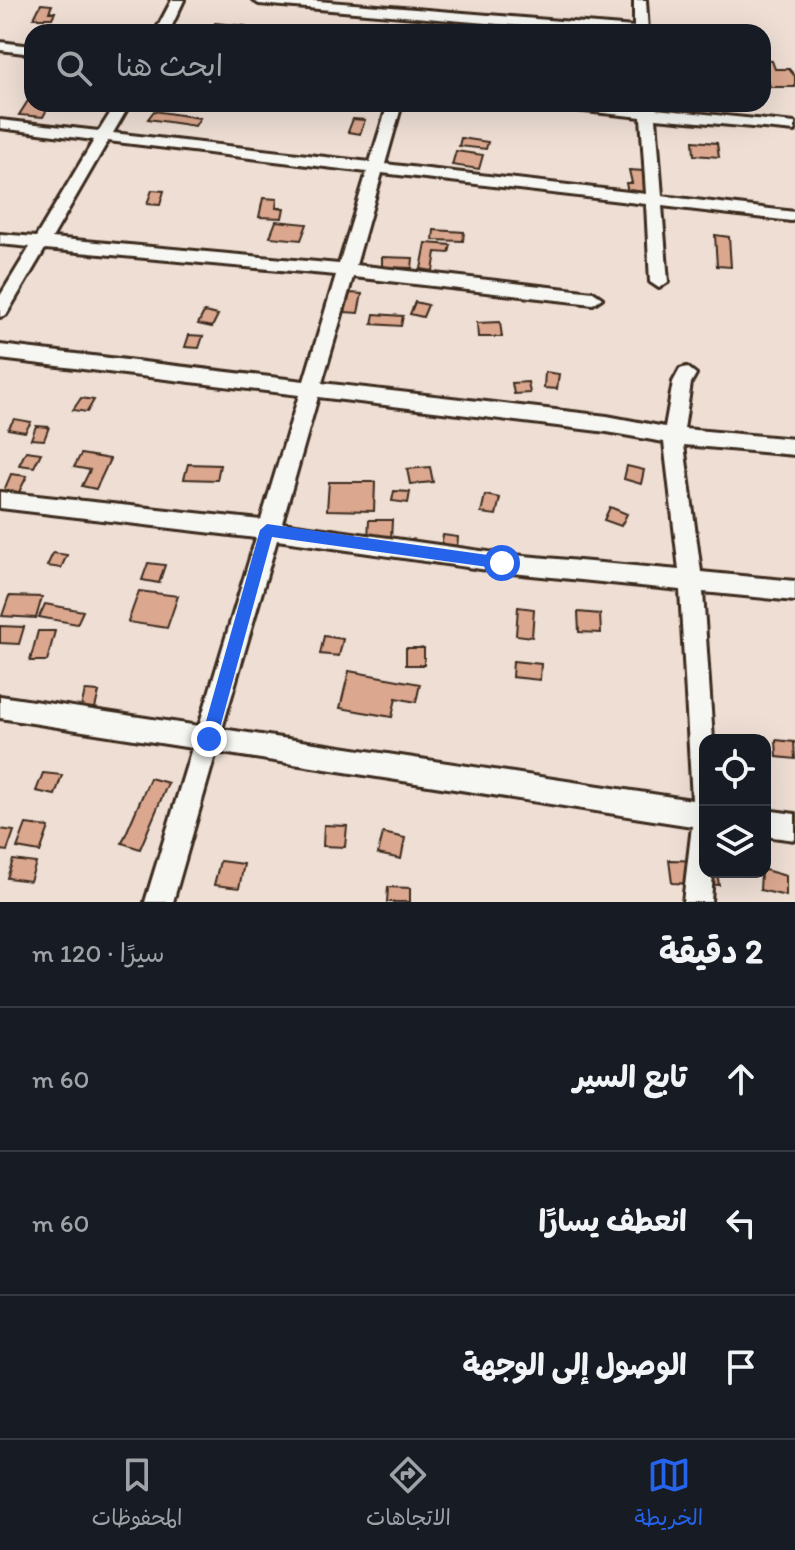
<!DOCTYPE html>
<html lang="ar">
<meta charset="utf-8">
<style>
:root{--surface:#171b24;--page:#20242c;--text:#f1f3f6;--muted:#9ea1a6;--line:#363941;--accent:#2563eb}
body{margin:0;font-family:Itim,"Playpen Sans Arabic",sans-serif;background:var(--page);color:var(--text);direction:rtl}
.controls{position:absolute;right:24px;bottom:24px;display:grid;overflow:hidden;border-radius:16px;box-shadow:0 8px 32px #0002}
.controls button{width:72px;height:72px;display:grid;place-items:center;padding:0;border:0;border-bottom:2px solid var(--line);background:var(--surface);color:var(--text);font:40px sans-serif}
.stop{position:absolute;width:24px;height:24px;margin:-18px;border:6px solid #2563eb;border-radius:50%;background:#fff}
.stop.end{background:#2563eb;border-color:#fff;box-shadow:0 2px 8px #0008}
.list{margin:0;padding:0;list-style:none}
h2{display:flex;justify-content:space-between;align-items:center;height:104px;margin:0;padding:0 32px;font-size:34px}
h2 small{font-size:26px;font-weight:400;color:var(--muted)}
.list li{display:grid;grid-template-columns:52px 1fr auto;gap:24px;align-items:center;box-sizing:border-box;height:144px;padding:0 32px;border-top:2px solid var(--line)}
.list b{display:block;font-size:30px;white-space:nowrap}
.list em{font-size:26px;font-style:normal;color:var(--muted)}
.icon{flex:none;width:44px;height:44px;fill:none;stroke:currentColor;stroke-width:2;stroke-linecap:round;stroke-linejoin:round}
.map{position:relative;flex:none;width:795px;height:902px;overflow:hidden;direction:ltr}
.search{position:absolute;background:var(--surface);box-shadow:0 8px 32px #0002;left:24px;right:24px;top:24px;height:88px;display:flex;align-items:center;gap:20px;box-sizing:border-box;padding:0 28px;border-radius:24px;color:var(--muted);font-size:30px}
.sheet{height:536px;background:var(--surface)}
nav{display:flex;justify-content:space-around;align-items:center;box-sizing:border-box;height:112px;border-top:2px solid var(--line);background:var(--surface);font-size:22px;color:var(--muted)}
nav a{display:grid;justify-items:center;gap:4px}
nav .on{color:var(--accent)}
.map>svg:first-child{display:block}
.building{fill:#dba78f;stroke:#3b2a1e;stroke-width:2}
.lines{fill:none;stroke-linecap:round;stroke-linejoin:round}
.minor-casing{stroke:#3b2a1e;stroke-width:6}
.minor{fill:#f6f6f2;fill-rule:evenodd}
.route{fill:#2563eb}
</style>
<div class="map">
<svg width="795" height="902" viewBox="0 0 795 902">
<rect width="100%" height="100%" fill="#eeded4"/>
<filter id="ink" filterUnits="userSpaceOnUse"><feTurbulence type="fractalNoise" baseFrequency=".0125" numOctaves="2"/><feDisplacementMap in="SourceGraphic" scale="16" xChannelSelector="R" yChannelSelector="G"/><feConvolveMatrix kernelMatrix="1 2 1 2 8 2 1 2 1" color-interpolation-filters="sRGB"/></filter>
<g filter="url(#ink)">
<path class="building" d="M41,4L52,5L49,12H55L52,18H34Z
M215,23L246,26L243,32H211Z
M763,60L772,61L775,69H789L795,76V87H770Z
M31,96L32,104H50L43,117L19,115Z
M154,111L200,118L195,126L148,119Z
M353,119L365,120L360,134L348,132Z
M461,138L488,142L486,149L459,146Z
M693,141L717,143L719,157L694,155Z
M456,151L483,155L479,169L452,165Z
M629,170L644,171L650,200L629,199L626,183H632Z
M152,190L164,191L160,205L147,204Z
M263,198L277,199L276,208H284L282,218L259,217Z
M276,221L307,224L301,240L270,237Z
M434,230L464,232L463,241L433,240Z
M715,235L729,237L731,267L717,266Z
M426,243L451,245L449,253L436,252L433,271L421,269Z
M382,257L413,258L412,268L382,267Z
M350,293L362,294L358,313L345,312Z
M415,302L428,305L423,317L410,314Z
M204,312L218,315L212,327L198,324Z
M374,314L403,316L401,326L372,324Z
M500,322L502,337H478L477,323Z
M189,335L203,336L199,348L185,347Z
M545,372L559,374L557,389L544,388Z
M528,382L530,393L514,394L512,383Z
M81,398L94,400L87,412L73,410Z
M14,419L31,422L25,432L8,429Z
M36,426L49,427L44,440L31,439Z
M26,451L41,453L34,467L19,465Z
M81,454L110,459L96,489L82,486L90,470L74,467Z
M188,464L220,465L217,480L184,479Z
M627,466L644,470L641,484L624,479Z
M430,467L433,482L410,484L407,469Z
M11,474L27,476L14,502L0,500Z
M329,482H375L374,511L327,510Z
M394,491L410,492L408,503L392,501Z
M485,495L500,498L496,515L481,513Z
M610,507L627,514L621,526L604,520Z
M369,520H392L391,540L368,539Z
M443,535L458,537L457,549L441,547Z
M53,553L67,555L61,568L47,566Z
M148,563L165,565L159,583L142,580Z
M139,591L178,596L167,628L128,622Z
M9,596L42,597L36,618L2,616Z
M45,604L83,611L77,624L39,617Z
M518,607L534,609L532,637L516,635Z
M578,612L600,614L601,633L579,632Z
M0,626L24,627L19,644L0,643Z
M38,631H55L47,661H30Z
M324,636L343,639L339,656L320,654Z
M406,648H424V665H406Z
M513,661L541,664L540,680L512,677Z
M349,671L420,684L416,702L396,698L392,717L340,708Z
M85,691L99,692L94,712L80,711Z
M776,740L794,742L795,759L777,757Z
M43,773L62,775L55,795L36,791Z
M150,778L168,783L140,849L122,843Z
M26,824L49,827L40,852L17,848Z
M324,825L347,826L345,847L323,846Z
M0,829L14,831L7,851L0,850Z
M383,833L405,838L401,859L378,854Z
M13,860L36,863L30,881L7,878Z
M669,860L705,861V872H717L719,885L672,883Z
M220,861L244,864L239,888L214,885Z
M765,870L786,876V896L760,890L761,872Z
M388,887L410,888V902H387Z"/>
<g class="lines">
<g class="minor-casing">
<path id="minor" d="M172,0H184L169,32H155Z
M253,0H305L634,27V0H646L648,32H593L259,4Z
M0,42L32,46V54L0,50Z
M116,104H130L113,133L370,162L388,104H402L385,164L646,194L641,117L556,108L549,104L641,108V104H655L656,109L795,123V131L656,118L662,196L795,212V220L791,221L662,206L668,282L659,288L650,282L646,204L382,173L356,265L593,292L602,298L593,304L353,277L322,383L607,416L665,427L673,382L680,369L687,367L696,374L691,383L684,429L795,439V455L684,445L701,572L795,581V601L703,592L713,740H705V872H713L711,902H683L692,826L216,752L173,902H145L192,748L0,718V696L199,726L256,538L0,508V492L261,520L299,395L0,359V345L304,381L336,275L45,249L6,315L0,317V296L30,247L0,244V234L36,237L94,140L0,128V120L99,131ZM108,141L367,172L339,264L52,238ZM318,397L607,432L664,442L679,570L502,554L282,523ZM277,540L502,572L680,590L692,800L222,729Z
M765,810L795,814V840L765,836Z"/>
</g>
<use href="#minor" class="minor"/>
</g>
</g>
<path class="route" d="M267,524L502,557L509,563L502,569L272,537L217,739L209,746L201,739L260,530Z"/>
</svg>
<div class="controls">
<button><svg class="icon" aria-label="locate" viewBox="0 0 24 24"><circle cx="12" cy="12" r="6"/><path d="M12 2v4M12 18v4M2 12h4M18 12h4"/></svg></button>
<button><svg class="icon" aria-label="layers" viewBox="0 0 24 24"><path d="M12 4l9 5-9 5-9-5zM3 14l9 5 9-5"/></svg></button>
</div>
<div class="stop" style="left:502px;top:563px"></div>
<div class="stop end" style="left:209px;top:739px"></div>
<div class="search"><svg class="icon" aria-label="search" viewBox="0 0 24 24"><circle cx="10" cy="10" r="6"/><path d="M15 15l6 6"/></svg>ابحث هنا</div>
</div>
<section class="sheet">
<h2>2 دقيقة<small>سيرًا · 120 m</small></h2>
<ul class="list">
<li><svg class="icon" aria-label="ahead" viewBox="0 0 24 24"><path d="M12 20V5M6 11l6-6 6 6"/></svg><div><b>تابع السير</b></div><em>60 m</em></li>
<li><svg class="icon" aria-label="left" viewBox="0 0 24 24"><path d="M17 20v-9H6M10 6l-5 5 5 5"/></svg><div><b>انعطف يسارًا</b></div><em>60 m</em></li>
<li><svg class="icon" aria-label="arrive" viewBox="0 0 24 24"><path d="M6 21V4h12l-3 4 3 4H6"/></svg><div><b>الوصول إلى الوجهة</b></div></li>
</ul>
</section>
<nav>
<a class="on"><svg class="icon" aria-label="map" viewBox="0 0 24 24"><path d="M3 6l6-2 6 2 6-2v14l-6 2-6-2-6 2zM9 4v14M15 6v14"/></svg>الخريطة</a>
<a><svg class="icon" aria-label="directions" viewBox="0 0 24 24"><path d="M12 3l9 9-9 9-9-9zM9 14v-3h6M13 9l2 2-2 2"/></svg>الاتجاهات</a>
<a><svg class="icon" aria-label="saved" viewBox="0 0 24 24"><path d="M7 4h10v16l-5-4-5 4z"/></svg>المحفوظات</a>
</nav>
